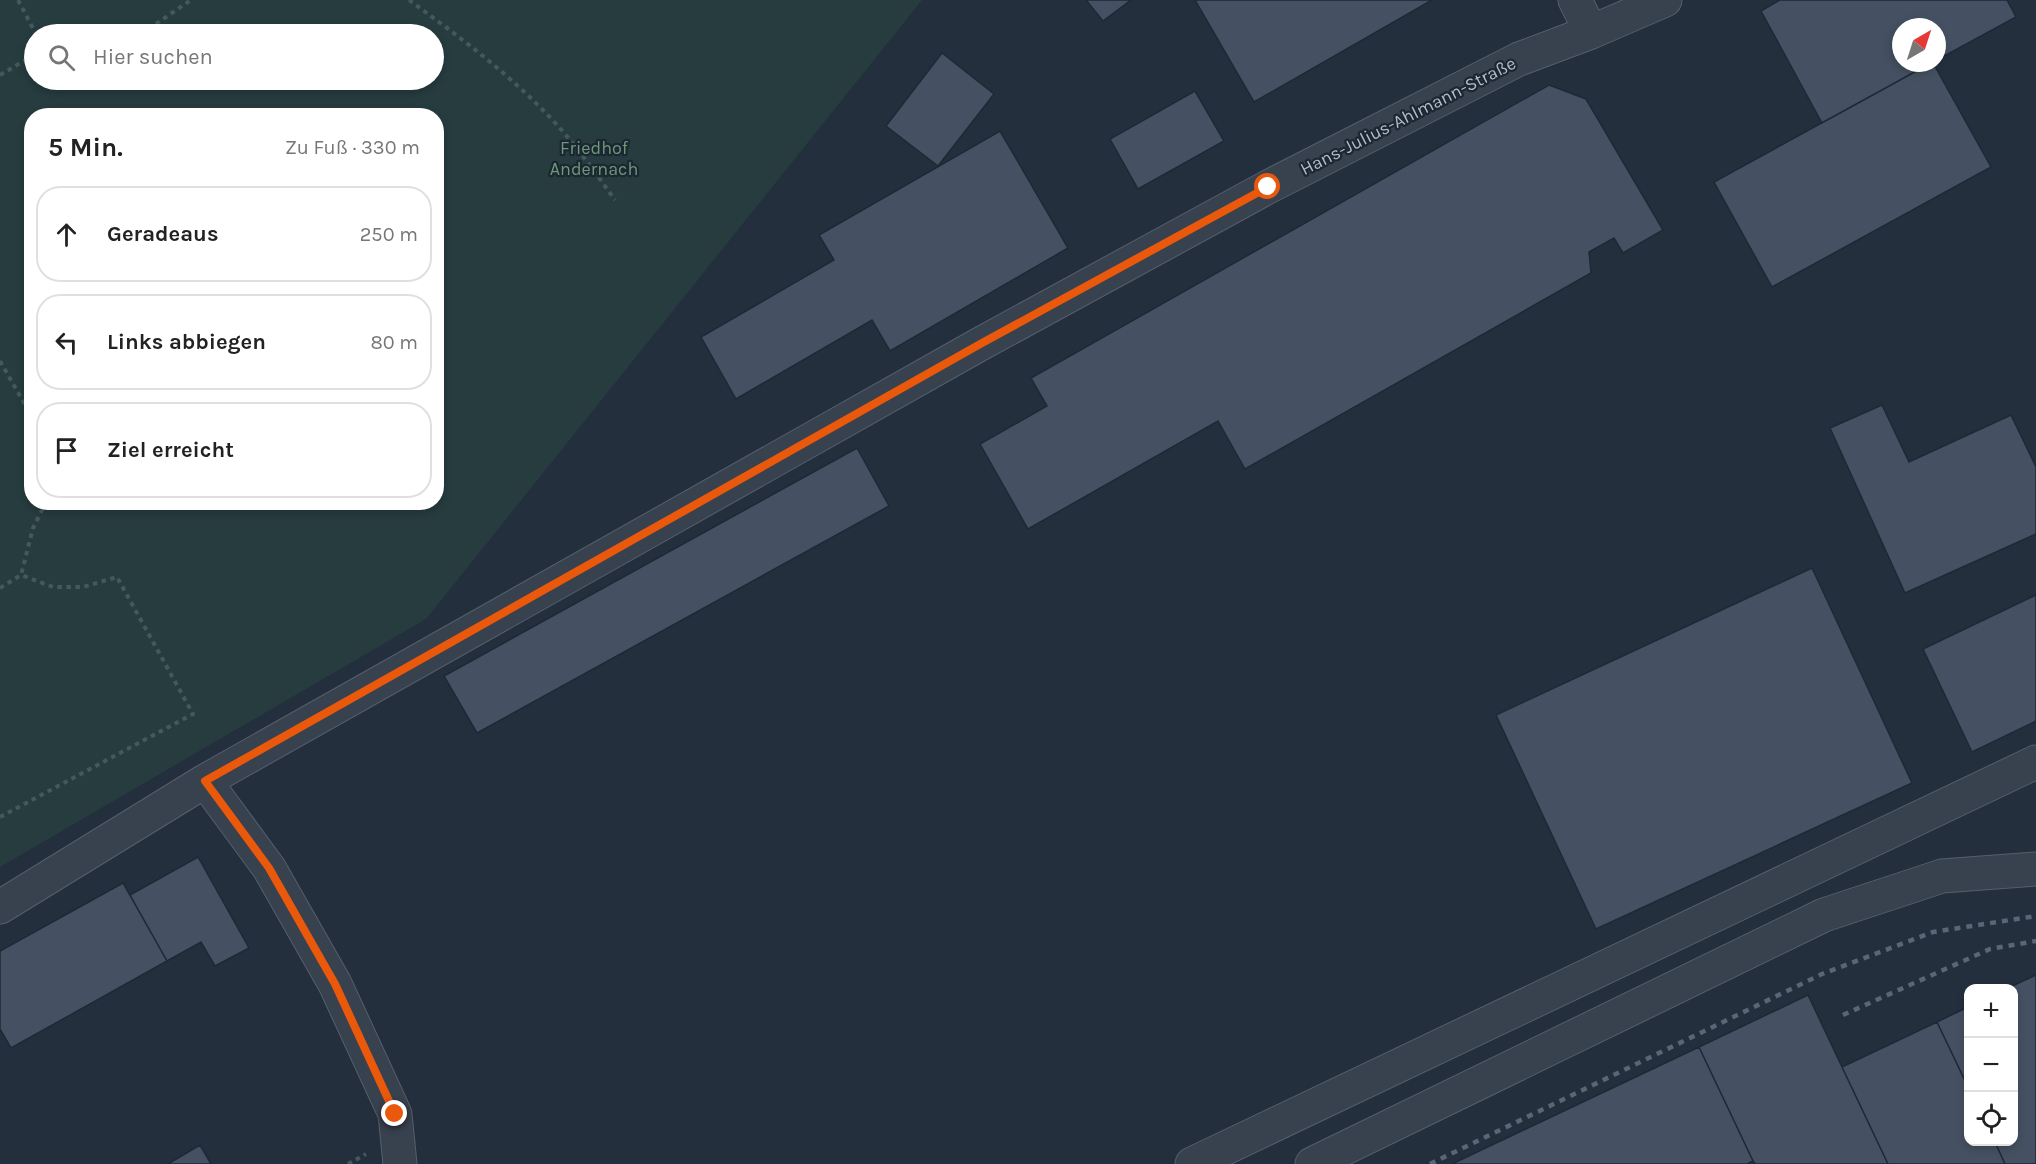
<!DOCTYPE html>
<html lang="de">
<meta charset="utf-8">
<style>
:root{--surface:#fff;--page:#f2f2f2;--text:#222;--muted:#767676;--line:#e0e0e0}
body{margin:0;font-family:Karla,sans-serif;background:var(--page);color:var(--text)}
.controls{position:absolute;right:18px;bottom:18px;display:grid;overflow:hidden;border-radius:12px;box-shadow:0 3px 9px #0003}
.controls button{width:54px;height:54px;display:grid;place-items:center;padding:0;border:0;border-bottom:2px solid var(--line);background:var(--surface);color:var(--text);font:30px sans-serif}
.compass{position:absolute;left:1892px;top:18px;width:54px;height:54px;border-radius:50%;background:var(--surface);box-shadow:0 3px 9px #0003;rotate:39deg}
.stop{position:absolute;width:18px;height:18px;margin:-14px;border:4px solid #ea580c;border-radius:50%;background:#fff}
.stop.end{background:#ea580c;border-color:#fff;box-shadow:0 2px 6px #0008}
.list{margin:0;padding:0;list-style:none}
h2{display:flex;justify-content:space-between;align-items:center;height:78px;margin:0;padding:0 24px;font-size:26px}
h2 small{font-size:20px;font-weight:400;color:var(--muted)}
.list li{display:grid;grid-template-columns:39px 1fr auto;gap:18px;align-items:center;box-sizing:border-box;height:96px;margin:0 12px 12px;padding:0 12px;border:2px solid var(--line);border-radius:24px}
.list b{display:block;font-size:22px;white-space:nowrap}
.list em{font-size:20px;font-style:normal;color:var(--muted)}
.icon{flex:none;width:33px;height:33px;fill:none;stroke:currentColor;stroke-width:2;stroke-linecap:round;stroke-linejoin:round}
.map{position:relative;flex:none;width:2036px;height:1164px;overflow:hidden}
.search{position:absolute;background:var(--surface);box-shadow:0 3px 9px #0003;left:24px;top:24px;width:420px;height:66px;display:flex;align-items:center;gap:15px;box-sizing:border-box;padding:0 21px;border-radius:33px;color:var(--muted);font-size:22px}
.panel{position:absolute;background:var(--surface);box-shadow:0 3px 9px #0003;left:24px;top:108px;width:420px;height:402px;border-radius:24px}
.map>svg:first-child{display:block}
.green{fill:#263c3f;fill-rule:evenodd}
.building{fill:#455162;stroke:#1f2835;stroke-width:1.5}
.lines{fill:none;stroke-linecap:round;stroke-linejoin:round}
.minor-casing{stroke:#565f6c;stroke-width:35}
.path{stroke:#44595c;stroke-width:4;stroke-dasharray:4.5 4.5;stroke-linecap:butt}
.minor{stroke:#38414e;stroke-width:33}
.rail{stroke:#5a6575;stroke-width:4.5;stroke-dasharray:6 6;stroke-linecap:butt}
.route{stroke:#ea580c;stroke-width:8}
.labels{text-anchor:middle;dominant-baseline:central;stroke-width:4.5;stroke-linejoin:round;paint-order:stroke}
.street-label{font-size:18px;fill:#b4bcc9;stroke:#1d2633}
.park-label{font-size:18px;fill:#6b9a76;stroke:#1d2633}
</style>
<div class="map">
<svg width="2036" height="1164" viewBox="0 0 2036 1164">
<rect width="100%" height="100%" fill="#242f3e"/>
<path class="green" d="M0,0H922L426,619L0,867ZM34,34H434V80H34ZM32,116H436V502H32Z"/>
<path class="building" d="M1086,0H1131L1103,21Z
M1195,0H1432L1254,102Z
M1780,0H2007L2016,17L1937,60V27H1901V63H1931L1822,123L1761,11Z
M942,53L994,94L938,166L886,126Z
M1931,63H1933L1991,167L1772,287L1714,182Z
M1549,85L1586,99L1663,230L1623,253L1614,238L1589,252L1591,273L1245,469L1218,421L1028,529L980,444L1047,406L1031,378Z
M1195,91L1224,141L1138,189L1110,139Z
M1000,131L1068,248L890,351L872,320L736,399L701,337L834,260L819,235Z
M1882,405L1909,462L2011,415L2036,467V534L1905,593L1830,428Z
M857,448L889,506L477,733L444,676Z
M1812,568L1912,783L1596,929L1496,715Z
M2036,595V721L1972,752L1923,649Z
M198,857L249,948L215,966L201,942L167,961L130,895Z
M123,883L167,961L11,1048L0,1029V951Z
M2036,975V1164H2005L1995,1142H2014V988H2008Z
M1808,995L1842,1067L1888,1164H1755L1753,1161L1699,1047Z
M1968,1007V1087L1937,1022Z
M1937,1022L1968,1087V1142H1995L2005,1164H1888L1842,1067Z
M1699,1047L1753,1161L1747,1164H1452Z
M200,1145L211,1164H168Z"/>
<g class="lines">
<g class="minor-casing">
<path id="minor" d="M1575,0L1591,32
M205,781L269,868L335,984L395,1114L400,1164
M0,907L205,781L982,343L1268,187L1519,59L1591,32L1665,0
M1192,1164L2036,762
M1312,1164L1824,915L1942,876L2036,869"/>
</g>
<path class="path" d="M18,0L36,34
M409,0C464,40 520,82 565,134C583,155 599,178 615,200
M141,34L191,0
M0,75L34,55
M0,361L32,417
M0,588L21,575L33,528L46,502
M0,817L193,714L117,577L83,587H53L21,575
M348,1164L366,1154"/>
<use href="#minor" class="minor"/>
<path class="rail" d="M1843,1015L1990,949L2036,941
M1430,1164L1822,974L1933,932L2036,916"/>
</g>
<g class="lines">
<path class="route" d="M395,1114L335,984L269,868L205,781L982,343L1268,187"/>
</g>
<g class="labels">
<g class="street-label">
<text transform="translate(1408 116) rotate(-27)">Hans-Julius-Ahlmann-Straße</text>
</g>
<g class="park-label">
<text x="594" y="148">Friedhof<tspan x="594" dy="21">Andernach</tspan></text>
</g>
</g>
</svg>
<div class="controls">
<button>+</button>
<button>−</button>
<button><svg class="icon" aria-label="locate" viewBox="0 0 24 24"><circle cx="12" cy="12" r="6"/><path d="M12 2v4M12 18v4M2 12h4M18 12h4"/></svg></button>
</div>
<svg class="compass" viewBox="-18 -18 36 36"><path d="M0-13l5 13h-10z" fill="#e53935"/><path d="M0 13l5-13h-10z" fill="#767676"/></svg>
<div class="stop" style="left:1268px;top:187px"></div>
<div class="stop end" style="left:395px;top:1114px"></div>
<div class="search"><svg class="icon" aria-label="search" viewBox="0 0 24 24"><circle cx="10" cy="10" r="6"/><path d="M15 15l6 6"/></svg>Hier suchen</div>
<section class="panel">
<h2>5 Min.<small>Zu Fuß · 330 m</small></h2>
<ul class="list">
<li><svg class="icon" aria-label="ahead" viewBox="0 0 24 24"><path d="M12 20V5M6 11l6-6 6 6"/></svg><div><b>Geradeaus</b></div><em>250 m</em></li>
<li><svg class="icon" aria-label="left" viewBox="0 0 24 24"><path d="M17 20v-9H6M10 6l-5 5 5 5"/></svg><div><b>Links abbiegen</b></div><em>80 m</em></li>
<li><svg class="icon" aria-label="arrive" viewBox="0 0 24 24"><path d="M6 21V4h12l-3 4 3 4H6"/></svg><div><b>Ziel erreicht</b></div></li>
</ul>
</section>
</div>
